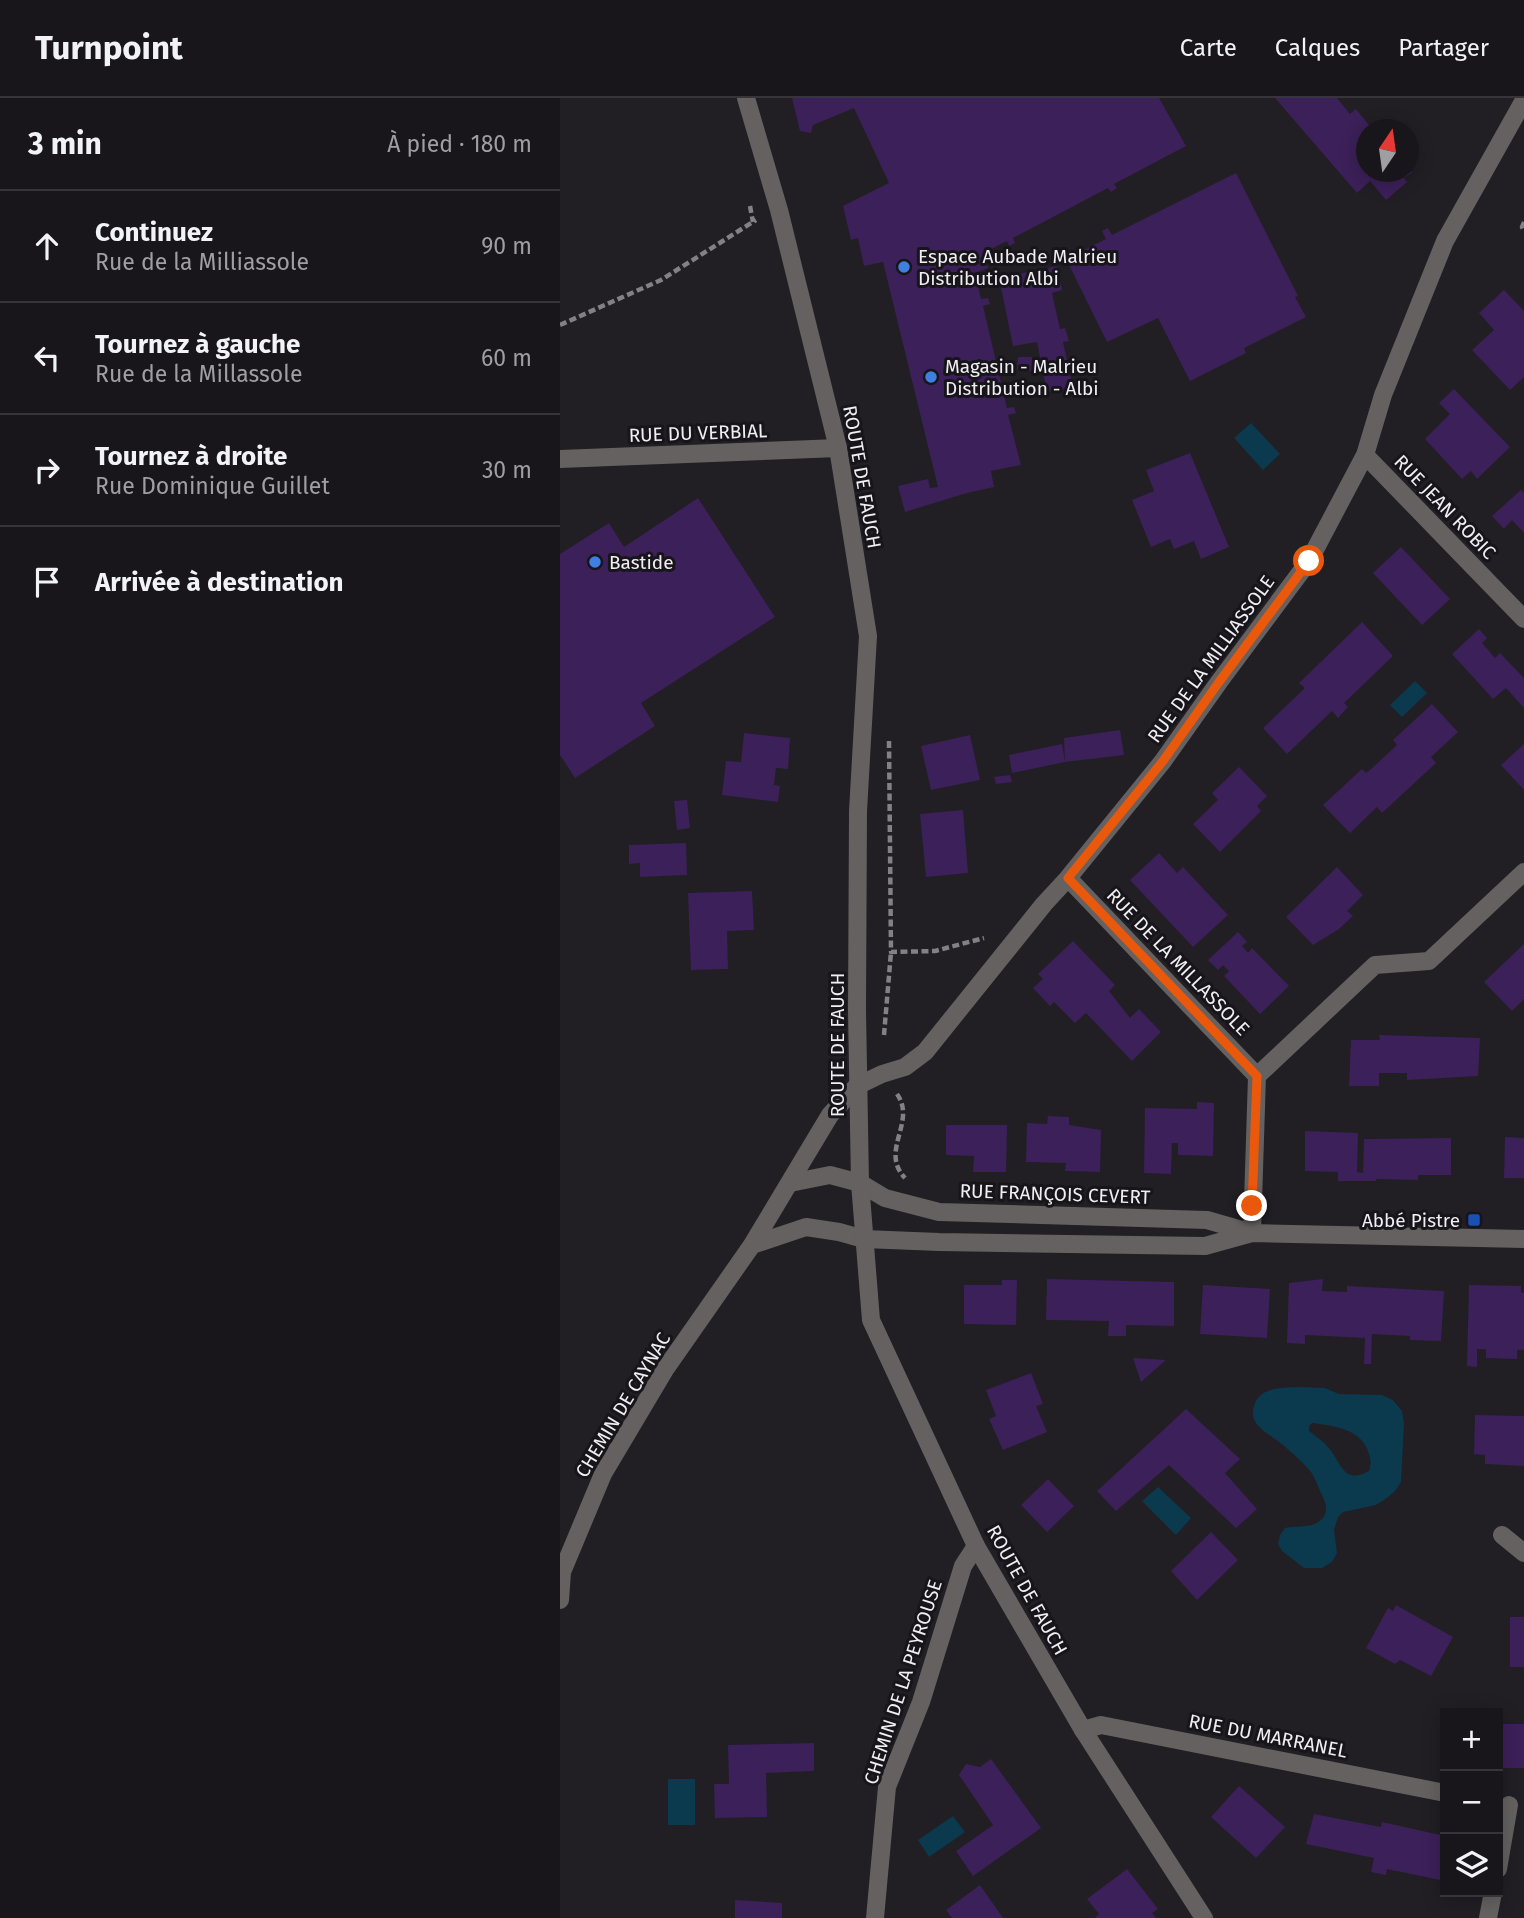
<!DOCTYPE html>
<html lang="fr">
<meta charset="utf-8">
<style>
:root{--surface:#19161b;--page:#262328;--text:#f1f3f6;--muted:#9f9fa3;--line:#37353a}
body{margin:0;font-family:"Fira Sans",sans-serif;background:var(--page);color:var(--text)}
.controls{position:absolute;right:21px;bottom:21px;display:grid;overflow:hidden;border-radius:0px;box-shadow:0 4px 18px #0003}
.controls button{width:63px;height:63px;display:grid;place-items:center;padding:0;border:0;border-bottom:2px solid var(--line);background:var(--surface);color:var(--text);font:35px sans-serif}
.compass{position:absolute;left:796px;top:21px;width:63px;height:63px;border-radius:50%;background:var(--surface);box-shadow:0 4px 18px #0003;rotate:13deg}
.stop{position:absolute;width:21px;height:21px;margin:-16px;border:5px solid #ea580c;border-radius:50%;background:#fff}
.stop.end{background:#ea580c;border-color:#fff;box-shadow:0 2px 7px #0008}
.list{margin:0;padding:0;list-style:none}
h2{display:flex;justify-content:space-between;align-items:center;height:91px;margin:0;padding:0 28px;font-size:30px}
h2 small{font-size:23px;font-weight:400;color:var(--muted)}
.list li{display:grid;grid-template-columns:46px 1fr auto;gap:21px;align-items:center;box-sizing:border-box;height:112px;padding:0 28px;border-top:2px solid var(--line)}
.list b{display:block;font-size:26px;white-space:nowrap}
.list p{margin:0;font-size:23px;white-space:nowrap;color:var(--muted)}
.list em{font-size:23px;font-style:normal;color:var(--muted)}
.icon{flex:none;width:38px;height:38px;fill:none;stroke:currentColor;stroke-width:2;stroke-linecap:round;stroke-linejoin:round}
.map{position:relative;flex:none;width:964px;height:1820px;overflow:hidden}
header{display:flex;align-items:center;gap:42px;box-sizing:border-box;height:98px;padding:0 35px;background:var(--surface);border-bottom:2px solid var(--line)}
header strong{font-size:33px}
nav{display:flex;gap:38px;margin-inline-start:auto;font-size:24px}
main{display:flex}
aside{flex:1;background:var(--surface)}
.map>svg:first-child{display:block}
.water{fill:#0b394e;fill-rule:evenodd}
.building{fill:#3c2059}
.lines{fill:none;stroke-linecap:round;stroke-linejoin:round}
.path{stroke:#838186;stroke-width:4.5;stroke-dasharray:7 3.5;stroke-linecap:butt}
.minor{stroke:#646160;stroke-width:18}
.tertiary{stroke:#646160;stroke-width:18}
.route{stroke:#ea580c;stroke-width:9}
.shop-dot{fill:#3f7fe0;stroke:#17151a;stroke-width:2.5}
.transit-dot{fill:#1a4fb4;stroke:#17151a;stroke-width:2.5}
.labels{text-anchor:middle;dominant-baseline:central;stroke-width:6;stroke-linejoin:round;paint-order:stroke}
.poi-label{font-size:19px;fill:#efeef2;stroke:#17151a;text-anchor:start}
.street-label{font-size:19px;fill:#efeef2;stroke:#17151a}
</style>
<header>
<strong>Turnpoint</strong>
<nav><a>Carte</a><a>Calques</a><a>Partager</a></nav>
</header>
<main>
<aside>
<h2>3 min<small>À pied · 180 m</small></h2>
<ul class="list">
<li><svg class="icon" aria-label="ahead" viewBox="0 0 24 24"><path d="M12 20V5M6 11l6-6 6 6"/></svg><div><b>Continuez</b><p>Rue de la Milliassole</p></div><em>90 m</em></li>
<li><svg class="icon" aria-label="left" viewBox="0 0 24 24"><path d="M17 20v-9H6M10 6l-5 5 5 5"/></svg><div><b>Tournez à gauche</b><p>Rue de la Millassole</p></div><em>60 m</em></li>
<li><svg class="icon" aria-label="right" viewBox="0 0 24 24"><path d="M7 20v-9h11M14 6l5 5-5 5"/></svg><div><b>Tournez à droite</b><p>Rue Dominique Guillet</p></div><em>30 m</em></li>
<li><svg class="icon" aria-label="arrive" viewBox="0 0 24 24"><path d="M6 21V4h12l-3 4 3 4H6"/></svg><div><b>Arrivée à destination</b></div></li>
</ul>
</aside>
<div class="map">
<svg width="964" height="1820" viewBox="0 0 964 1820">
<rect width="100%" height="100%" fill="#211e24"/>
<path class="water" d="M691,325L720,356L703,372L674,340Z
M855,583L867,595L842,619L830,607Z
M739,1289L765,1290L779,1296L822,1297L833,1302L842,1313L844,1325L841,1384L835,1393L827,1400L816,1407L783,1414L778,1419L774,1432L777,1455L772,1464L762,1470H744L722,1453L718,1446L720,1437L725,1430C737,1427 751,1431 761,1422C769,1415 766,1405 762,1397C758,1390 756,1380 750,1373C743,1364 732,1355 723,1347C711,1336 687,1328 694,1308C700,1288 723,1290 739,1289ZM752,1325C775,1328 802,1331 809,1356C811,1363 811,1367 809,1373C782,1388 781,1362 767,1348C762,1342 755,1338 749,1333V1328Z
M598,1389L631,1420L616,1437L582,1403Z
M108,1681H135V1727H108Z
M393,1718L405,1734L369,1759L358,1742Z"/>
<path class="building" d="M232,0H599L626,48L554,86L557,90L551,94L548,90L453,140L455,145L449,148L447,143L425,154L428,170L415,175L421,201L428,200L430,206L423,208L447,310L454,309L456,315L448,317L461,367L431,373L434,389L407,395L345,414L338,388L368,381L370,390L378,389L323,164L304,168L298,140L291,142L283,108L329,85L294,10L253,27L251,35L240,33Z
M715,0H777L790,16L796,11L813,32H806V74H853L844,80L847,84L826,102L810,83L797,95Z
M676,75L738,198L735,199L746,219L684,250L686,255L630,283L598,220L547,244L506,161L546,141L542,133L548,130L552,137Z
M497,168L502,192L492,195L500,231L505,230L509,243L503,244L513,289L487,294L477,244L453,248L439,180Z
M944,192L964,213V279L950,292L912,252L934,232L919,215Z
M458,259H472L474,271L472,273L457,271Z
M894,291L950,349L917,381L911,373L902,381L865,341L890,316L879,305Z
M630,355L669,449L641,461L634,443L614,451L610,441L591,449L572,402L594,393L586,372Z
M961,392L964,395V435L952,422L944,431L932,418Z
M138,400L215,519L81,605L95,628L15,680L0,657V456L49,425L64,449Z
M841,449L890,501L862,527L813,475Z
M802,524L833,558L784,605L788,609L778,620L772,613L727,656L703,630L745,590L739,585Z
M919,531L927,540L922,545L935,560L940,555L964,580V610L946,590L933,601L892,556Z
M872,606L898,634L871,659L876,665L822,715L817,709L790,735L763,707L802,671L806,675L811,671L837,647L833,642Z
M560,632L564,657L505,664L452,675L449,657L502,646L505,664L504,640Z
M184,635L230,640L228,671L216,670L214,687L220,688L218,704L162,697L166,663L181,664Z
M410,637L420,682L371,692L361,648Z
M964,646V692L941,667Z
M679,669L707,698L697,708L701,713L660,754L633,726L658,702L652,695Z
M450,677L452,684L436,686L434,679Z
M127,702L130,730L117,732L114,703Z
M403,712L408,775L366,779L360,716Z
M126,745L127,777L80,779V765L69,766V747Z
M599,755L617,775L623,769L668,817L633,849L570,782Z
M777,769L803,797L787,813L793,818L779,831L753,847L726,819Z
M192,793L194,832L167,833L168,871L131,872L128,795Z
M678,834L687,844L682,848L688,855L692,850L729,888L700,916L664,878L669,873L663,867L658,872L648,862Z
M513,843L555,887L549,893L570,920L579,911L601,934L572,963L526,915L515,925L494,904L490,908L473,890L483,881L478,876Z
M964,846V901L952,913L924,884Z
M819,937L920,940L918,978L847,982V975H819V988H789L791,942H820Z
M637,1004L654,1005L653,1058L618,1057V1045H612L611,1076L584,1075L585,1010L637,1011Z
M488,1018L509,1019V1027L541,1032L540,1074L505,1073L506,1065L466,1064L467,1025L487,1026Z
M386,1027H447L446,1074H413L414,1058L386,1057Z
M745,1033L798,1035L797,1074L803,1075L804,1041L891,1040V1077H858V1082L816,1081V1083H778V1074L745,1073Z
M945,1039L964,1040V1080H944Z
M487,1181L614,1184V1228L566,1227V1238H548L549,1223L486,1222Z
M763,1181L762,1193L787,1194V1188L884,1193L881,1243L850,1242V1238L812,1236L811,1266H804L805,1240L745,1237V1246L727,1245L729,1185Z
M442,1182H457L456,1227L404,1226V1187H442Z
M643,1187L710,1191L707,1240L640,1236Z
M909,1187L961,1188V1195H964V1252H957V1261L926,1260V1251H917V1269L907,1268Z
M573,1260L606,1262L581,1284Z
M471,1275L483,1306L476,1308L487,1334L443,1352L429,1321L436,1318L426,1292Z
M626,1311L680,1361L665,1375L697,1411L676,1430L609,1367L556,1413L537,1393Z
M915,1317L964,1318V1368L925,1366V1357L914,1356Z
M488,1381L514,1408L487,1434L461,1407Z
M651,1434L678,1462L637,1502L611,1473Z
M836,1507L893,1539L871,1578L840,1562L835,1566L806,1550L828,1510L833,1513Z
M950,1519H964V1569H950Z
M938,1626H964V1670H938Z
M254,1645V1673L206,1675L207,1719L155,1720L154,1686H169L168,1647Z
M431,1661L481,1730L413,1778L396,1753L433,1727L399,1677L406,1666L420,1669Z
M679,1688L725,1729L696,1760L651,1719Z
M754,1716L821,1729L822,1724L885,1738V1783L827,1771L826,1777L811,1774L814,1760L746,1746Z
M567,1771L598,1811L592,1815L596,1820H535L539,1816L527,1801Z
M420,1787L443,1820H392L386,1812Z
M175,1802L222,1805V1820H175Z"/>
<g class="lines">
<path class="path" d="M190,108L193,124
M964,124L962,129L964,133
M0,227L101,182L196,122
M329,643L331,854L375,853L424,840
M324,937L331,854
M337,996C357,1024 319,1053 345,1080"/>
<path class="minor" d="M805,357L964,521
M0,361L278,350
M508,780L697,978
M230,1085L270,1077L300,1085L325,1100L379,1114L647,1122L692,1135L964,1141
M692,1135L697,978L815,867L869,863L964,774
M192,1147L246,1129L279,1134L304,1141L379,1144L645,1148L692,1135
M942,1437L964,1455
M0,1502L2,1474L43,1376L106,1270L192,1147L270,1017L297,988L322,976L345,969L365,954L484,806L508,780L603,663L659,584L749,463L805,357L823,297L885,143L964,2
M523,1632L541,1627L885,1695
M938,1771L949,1707
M315,1820L327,1689L361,1604L403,1468L416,1448
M928,1820L933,1794"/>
<path class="tertiary" d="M186,0L219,112L278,350L308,538L298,713L297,912L300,1085L311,1222L416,1448L523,1632L644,1820"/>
</g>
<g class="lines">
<path class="route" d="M692,1108L697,978L508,780L603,663L659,584L749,463"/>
</g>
<g class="shop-dot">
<circle cx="344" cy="169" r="7"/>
<circle cx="371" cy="279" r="7"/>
<circle cx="35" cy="464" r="7"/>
</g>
<rect class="transit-dot" x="907" y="1115" width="14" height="14" rx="3.5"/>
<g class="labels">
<g class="poi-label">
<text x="358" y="158">Espace Aubade Malrieu<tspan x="358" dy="22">Distribution Albi</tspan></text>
<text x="385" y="268">Magasin - Malrieu<tspan x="385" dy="22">Distribution - Albi</tspan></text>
<text x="49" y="464">Bastide</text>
<text x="900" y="1122" text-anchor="end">Abbé Pistre</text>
</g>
<g class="street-label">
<text transform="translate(138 335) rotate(-2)">RUE DU VERBIAL</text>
<text transform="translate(302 379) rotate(80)">ROUTE DE FAUCH</text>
<text transform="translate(885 409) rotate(46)">RUE JEAN ROBIC</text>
<text transform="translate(651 561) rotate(-54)">RUE DE LA MILLIASSOLE</text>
<text transform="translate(618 864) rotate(46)">RUE DE LA MILLASSOLE</text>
<text transform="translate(277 947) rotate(-90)">ROUTE DE FAUCH</text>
<text transform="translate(495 1096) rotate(2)">RUE FRANÇOIS CEVERT</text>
<text transform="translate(63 1307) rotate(-59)">CHEMIN DE CAYNAC</text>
<text transform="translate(467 1492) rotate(61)">ROUTE DE FAUCH</text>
<text transform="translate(343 1584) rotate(-72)">CHEMIN DE LA PEYROUSE</text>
<text transform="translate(708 1638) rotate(11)">RUE DU MARRANEL</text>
</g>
</g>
</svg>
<div class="controls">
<button>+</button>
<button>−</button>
<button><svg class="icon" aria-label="layers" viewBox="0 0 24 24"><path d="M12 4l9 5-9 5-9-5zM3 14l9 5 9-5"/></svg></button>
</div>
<svg class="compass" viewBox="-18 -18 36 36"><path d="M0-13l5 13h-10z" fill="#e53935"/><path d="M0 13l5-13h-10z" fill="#9f9fa3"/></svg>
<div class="stop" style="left:749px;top:463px"></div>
<div class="stop end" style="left:692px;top:1108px"></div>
</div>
</main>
